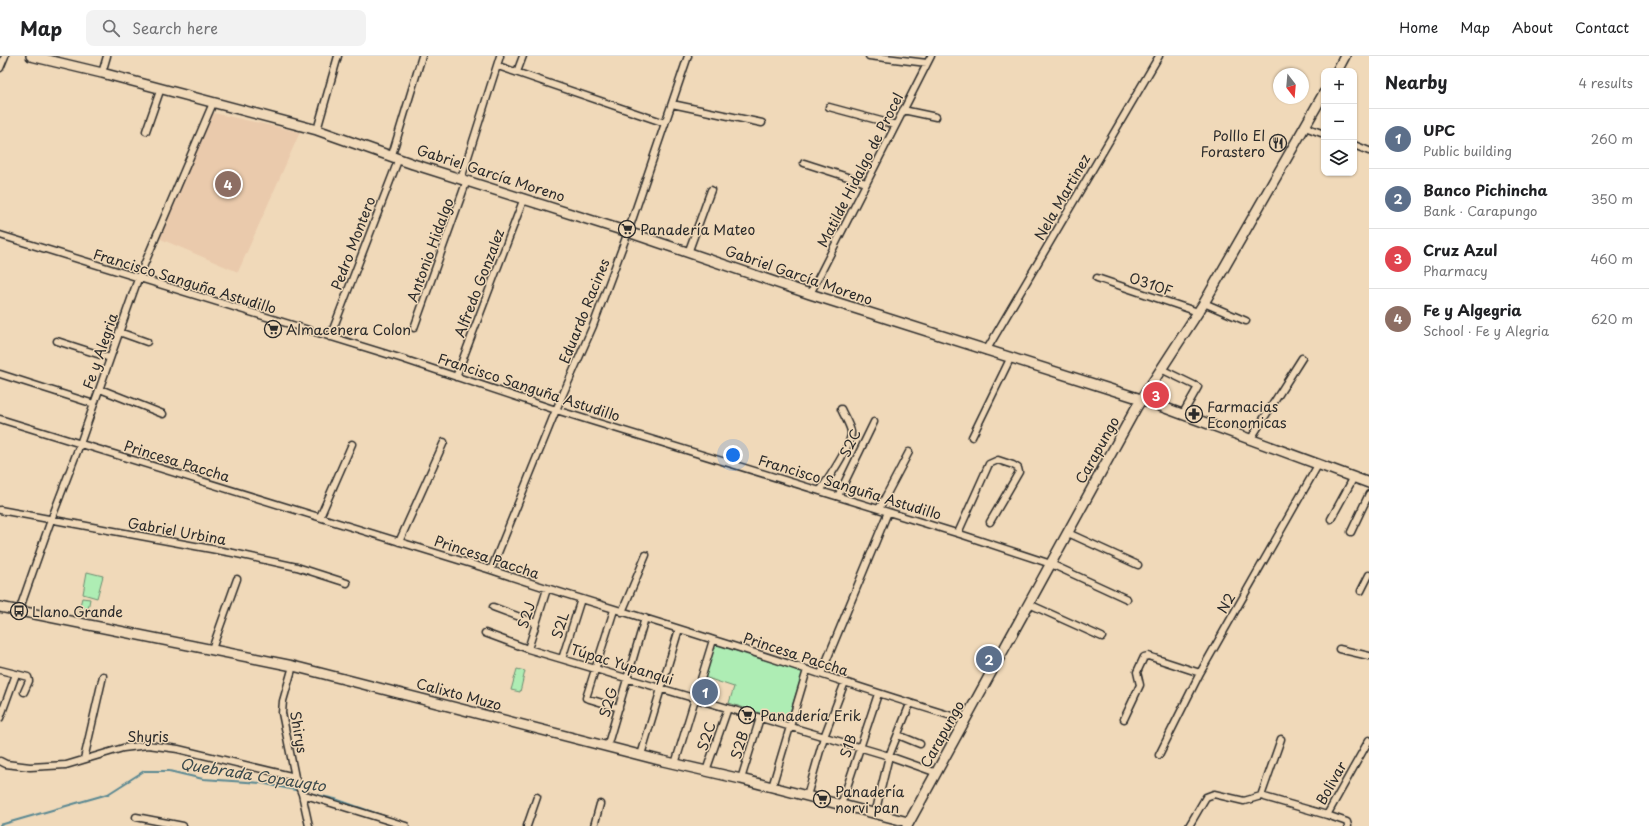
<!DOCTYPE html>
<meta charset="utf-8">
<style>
:root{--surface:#fff;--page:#f2f2f2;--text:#202124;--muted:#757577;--line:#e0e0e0;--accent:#7c3aed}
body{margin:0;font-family:"Playpen Sans",sans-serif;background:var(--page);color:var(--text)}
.controls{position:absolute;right:12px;top:12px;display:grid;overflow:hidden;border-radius:8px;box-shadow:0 1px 3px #0004}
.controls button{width:36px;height:36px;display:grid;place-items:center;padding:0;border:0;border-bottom:1px solid var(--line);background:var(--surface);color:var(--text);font:20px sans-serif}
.compass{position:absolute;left:1273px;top:12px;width:36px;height:36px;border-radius:50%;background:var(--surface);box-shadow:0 1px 3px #0004;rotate:164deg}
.you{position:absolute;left:733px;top:399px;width:14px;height:14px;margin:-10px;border:3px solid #fff;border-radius:50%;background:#1a73e8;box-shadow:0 0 0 6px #1a73e833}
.badge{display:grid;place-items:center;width:26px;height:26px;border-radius:50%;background:var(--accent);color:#fff;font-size:13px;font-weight:700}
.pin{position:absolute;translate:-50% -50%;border:2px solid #fff;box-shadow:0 1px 4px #0006}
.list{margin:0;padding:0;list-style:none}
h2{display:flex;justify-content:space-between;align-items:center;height:52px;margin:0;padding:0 16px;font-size:17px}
h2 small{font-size:13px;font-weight:400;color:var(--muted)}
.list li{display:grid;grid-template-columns:26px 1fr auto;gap:12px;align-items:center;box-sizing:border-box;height:60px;padding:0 16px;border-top:1px solid var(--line)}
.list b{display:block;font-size:15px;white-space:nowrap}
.list p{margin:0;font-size:13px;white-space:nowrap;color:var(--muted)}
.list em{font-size:13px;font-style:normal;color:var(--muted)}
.icon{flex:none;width:22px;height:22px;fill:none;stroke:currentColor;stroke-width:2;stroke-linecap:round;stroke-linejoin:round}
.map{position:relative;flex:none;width:1369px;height:770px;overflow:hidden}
header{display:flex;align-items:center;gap:24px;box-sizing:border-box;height:56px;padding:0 20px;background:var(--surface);border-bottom:1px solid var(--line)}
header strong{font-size:19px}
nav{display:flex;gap:22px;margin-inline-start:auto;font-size:14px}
.search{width:280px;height:36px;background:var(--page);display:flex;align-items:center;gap:10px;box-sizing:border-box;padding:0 14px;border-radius:8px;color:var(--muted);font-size:15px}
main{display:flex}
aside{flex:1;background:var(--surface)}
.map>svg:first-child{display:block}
.built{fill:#eacaac}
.green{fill:#aeedb4;stroke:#6c8c70}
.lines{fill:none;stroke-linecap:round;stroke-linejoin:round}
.stream{stroke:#5a8892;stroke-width:2}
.street-casing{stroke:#2b2b2b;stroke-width:9}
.secondary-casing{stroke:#2b2b2b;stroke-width:12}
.street{stroke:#f0d9b9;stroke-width:6}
.secondary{stroke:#f0d9b9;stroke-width:9}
.labels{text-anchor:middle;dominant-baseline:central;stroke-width:3;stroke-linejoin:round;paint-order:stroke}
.poi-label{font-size:14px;fill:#2b2b2b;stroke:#f0d9b9;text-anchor:start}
.street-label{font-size:14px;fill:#2b2b2b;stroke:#f0d9b9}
.water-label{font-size:15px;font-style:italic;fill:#3b4a4d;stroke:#f0d9b9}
</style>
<header>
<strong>Map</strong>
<div class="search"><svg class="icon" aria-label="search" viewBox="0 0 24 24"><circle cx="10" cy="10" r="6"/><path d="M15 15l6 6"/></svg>Search here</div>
<nav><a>Home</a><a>Map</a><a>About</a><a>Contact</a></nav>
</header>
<main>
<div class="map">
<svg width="1369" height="770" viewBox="0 0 1369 770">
<rect width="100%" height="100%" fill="#f0d9b9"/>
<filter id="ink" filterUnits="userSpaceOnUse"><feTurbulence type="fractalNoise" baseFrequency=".025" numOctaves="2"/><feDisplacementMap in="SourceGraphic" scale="8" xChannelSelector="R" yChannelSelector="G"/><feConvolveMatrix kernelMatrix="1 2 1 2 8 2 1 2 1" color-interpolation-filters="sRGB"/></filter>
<g filter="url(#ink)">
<path class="built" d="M209,56L300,76L238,216L156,181Z"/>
<path class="green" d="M87,516L103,520L97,542L83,538Z
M82,542L90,543L87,559L78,557Z
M715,588L803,616L787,666L729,647L734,631L704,621Z
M517,613L525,615L520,636L511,634Z"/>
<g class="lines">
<path class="stream" d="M308,737L335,743L384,760
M0,769L108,738L144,715H169L203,723L261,727L300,735"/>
<g class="street-casing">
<path id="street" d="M869,0L927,7
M498,10L665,67
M0,12L5,0
M517,16L523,0
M102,17L107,0
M672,48L762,67
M829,51L896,69
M903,54L936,61
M1305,71L1324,78
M317,74L338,0
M146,75L161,32
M1354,89L1369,95
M392,99L422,0
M804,107L866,127
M461,123L500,0
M0,179L403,303L556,354L963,479L1051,508L1127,543
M688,197L711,134
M1097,222L1198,256
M810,238L931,0
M1204,247L1246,265
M414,272L467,124
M119,276L147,286
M330,281L399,102
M57,285L110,302
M986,295L1159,0
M1161,313L1198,331L1182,359
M0,318L94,348
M456,321L524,142
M100,333L163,358
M0,363L491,514C565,539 640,560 714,584C798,610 881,639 965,664
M972,381L1010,303
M1250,384L1302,302
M820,435C828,423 852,389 851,376C850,369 844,360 841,353
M838,440L874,366
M879,453L909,396
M0,454L233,497L297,511L347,527
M320,461L352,388
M1331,463L1354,421
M1351,476L1369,438
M958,477L989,408L998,404L1013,409L1018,412L1019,416L990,466
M1068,477L1138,509
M399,486L444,386
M491,514L556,354L593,270L628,176L688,0
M1361,535L1369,519
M1029,548L1102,581
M493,551L536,567
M614,554L586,642L619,652
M19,555L51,464L80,388L138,223L213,47
M622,556L646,499
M485,577L528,593L889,700L937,717
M212,593L237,523
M528,593L547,533
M1339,593L1369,600
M562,603L581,543
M293,610L283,645L282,657L295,721L302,738L309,770
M0,614L28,621L29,625L24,636
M821,618L888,456
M0,662L16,618
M1124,663L1140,629L1137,616L1144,601L1148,600L1200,617
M898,679L920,688
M607,691L645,562
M641,699L679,573
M1159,699L1200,617L1318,409
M84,703L103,620
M0,705L6,708L30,711L66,709L123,692L148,689L178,693L295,721
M675,708L713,584
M706,715L728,652
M741,723L760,662
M772,731L807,614
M302,738L406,770
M807,740L824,681L845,626
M1261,740L1281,683
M841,749L878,638
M875,758L889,700L910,648
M136,761L183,770
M527,770L537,741
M594,770L600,748
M1189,770L1206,741L1214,738L1244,745L1261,740L1327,759
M1348,770L1347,766L1327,759L1369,684"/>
</g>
<g class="secondary-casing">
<path id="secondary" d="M31,0L102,17L317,74L413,108L628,176L810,238L1141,343L1369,427
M1337,15L1345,0
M0,551L293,610L663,705L741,723L908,766
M907,770L1136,352L1204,247L1324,37"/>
</g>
<use href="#street" class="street"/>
<use href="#secondary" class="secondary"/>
</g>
</g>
<defs>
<g id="restaurant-ring" transform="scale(0.9)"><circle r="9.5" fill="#f0d9b9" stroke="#2b2b2b" stroke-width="1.5"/><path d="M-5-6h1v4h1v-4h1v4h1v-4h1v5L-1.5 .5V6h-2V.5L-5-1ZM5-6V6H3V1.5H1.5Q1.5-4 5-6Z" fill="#2b2b2b"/></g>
<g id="supermarket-ring" transform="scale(0.9)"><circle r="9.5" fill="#f0d9b9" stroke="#2b2b2b" stroke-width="1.5"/><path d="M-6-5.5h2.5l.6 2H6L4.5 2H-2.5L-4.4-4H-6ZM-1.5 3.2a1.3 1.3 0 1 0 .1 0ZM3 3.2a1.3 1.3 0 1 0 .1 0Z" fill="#2b2b2b"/></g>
<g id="pharmacy-ring" transform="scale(0.9)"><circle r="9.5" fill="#f0d9b9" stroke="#2b2b2b" stroke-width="1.5"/><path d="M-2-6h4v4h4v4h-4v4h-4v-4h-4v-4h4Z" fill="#2b2b2b"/></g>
<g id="bus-ring" transform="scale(0.9)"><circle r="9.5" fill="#f0d9b9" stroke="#2b2b2b" stroke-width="1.5"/><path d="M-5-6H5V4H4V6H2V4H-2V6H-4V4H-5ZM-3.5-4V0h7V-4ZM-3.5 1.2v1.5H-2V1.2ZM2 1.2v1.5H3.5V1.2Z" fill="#2b2b2b"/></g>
</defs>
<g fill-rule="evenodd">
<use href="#restaurant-ring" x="1278" y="87"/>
<use href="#supermarket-ring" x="627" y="173"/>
<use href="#supermarket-ring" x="273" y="273"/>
<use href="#pharmacy-ring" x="1194" y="358"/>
<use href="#bus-ring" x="19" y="555"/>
<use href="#supermarket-ring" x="747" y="659"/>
<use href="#supermarket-ring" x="822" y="743"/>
</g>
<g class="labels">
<g class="poi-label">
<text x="1265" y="79" text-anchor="end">Polllo El<tspan x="1265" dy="16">Forastero</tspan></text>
<text x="640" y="173">Panadería Mateo</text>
<text x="286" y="273">Almacenera Colon</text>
<text x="1207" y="350">Farmacias<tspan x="1207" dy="16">Economicas</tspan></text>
<text x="32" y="555">Llano Grande</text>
<text x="760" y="659">Panadería Erik</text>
<text x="835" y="735">Panadería<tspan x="835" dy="16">norvi pan</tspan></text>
</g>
<g class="street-label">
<text transform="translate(860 114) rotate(-63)">Matilde Hidalgo de Procel</text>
<text transform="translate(491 117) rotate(18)">Gabriel García Moreno</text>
<text transform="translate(1062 141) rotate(-60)">Nela Martinez</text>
<text transform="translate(353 187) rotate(-69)">Pedro Montero</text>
<text transform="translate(430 194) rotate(-70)">Antonio Hidalgo</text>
<text transform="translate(799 219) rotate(19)">Gabriel García Moreno</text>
<text transform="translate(185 225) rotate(17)">Francisco Sanguña Astudillo</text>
<text transform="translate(479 227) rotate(-69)">Alfredo Gonzalez</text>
<text transform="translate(1151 228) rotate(19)">O310F</text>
<text transform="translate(584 255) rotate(-68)">Eduardo Racines</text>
<text transform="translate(100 295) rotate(-71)">Fe y Alegria</text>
<text transform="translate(529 331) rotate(18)">Francisco Sanguña Astudillo</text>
<text transform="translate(850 387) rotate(-64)">S2C</text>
<text transform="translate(1097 394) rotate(-61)">Carapungo</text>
<text transform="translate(177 405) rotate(17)">Princesa Paccha</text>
<text transform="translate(850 431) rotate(17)">Francisco Sanguña Astudillo</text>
<text transform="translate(177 475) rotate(10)">Gabriel Urbina</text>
<text transform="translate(487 501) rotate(18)">Princesa Paccha</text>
<text transform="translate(1226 547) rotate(-61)">N2</text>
<text transform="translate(526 559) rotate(-72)">S2J</text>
<text transform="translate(560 569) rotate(-72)">S2L</text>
<text transform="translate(796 598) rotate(18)">Princesa Paccha</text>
<text transform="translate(622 608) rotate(17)">Túpac Yupanqui</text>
<text transform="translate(459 638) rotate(15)">Calixto Muzo</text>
<text transform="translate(608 646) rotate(-73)">S2G</text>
<text transform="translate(299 676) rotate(80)">Shirys</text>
<text transform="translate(942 678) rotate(-61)">Carapungo</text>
<text x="148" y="680">Shyris</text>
<text transform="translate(706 680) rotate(-71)">S2C</text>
<text transform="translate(739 689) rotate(-73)">S2B</text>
<text transform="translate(848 690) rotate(-72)">S1B</text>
<text transform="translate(1331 727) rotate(-61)">Bolivar</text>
</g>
<g class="water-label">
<text transform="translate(253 718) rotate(9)">Quebrada Copaugto</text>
</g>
</g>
</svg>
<div class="controls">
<button>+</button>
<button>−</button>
<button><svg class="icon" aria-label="layers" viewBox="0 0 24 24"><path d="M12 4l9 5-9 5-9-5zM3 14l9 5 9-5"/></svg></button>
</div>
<svg class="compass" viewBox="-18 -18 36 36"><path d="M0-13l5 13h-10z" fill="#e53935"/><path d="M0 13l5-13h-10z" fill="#757577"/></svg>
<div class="you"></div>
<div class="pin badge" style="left:705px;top:636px;background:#5c6f8a">1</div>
<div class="pin badge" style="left:989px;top:603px;background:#5c6f8a">2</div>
<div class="pin badge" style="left:1156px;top:339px;background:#e0444e">3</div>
<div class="pin badge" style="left:228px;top:128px;background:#8d6e63">4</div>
</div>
<aside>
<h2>Nearby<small>4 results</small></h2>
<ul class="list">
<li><span class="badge" style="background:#5c6f8a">1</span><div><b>UPC</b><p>Public building</p></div><em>260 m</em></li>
<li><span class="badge" style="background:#5c6f8a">2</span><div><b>Banco Pichincha</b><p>Bank · Carapungo</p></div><em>350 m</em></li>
<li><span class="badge" style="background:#e0444e">3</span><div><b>Cruz Azul</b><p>Pharmacy</p></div><em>460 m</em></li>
<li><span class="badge" style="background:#8d6e63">4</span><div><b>Fe y Algegria</b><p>School · Fe y Alegria</p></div><em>620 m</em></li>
</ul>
</aside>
</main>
